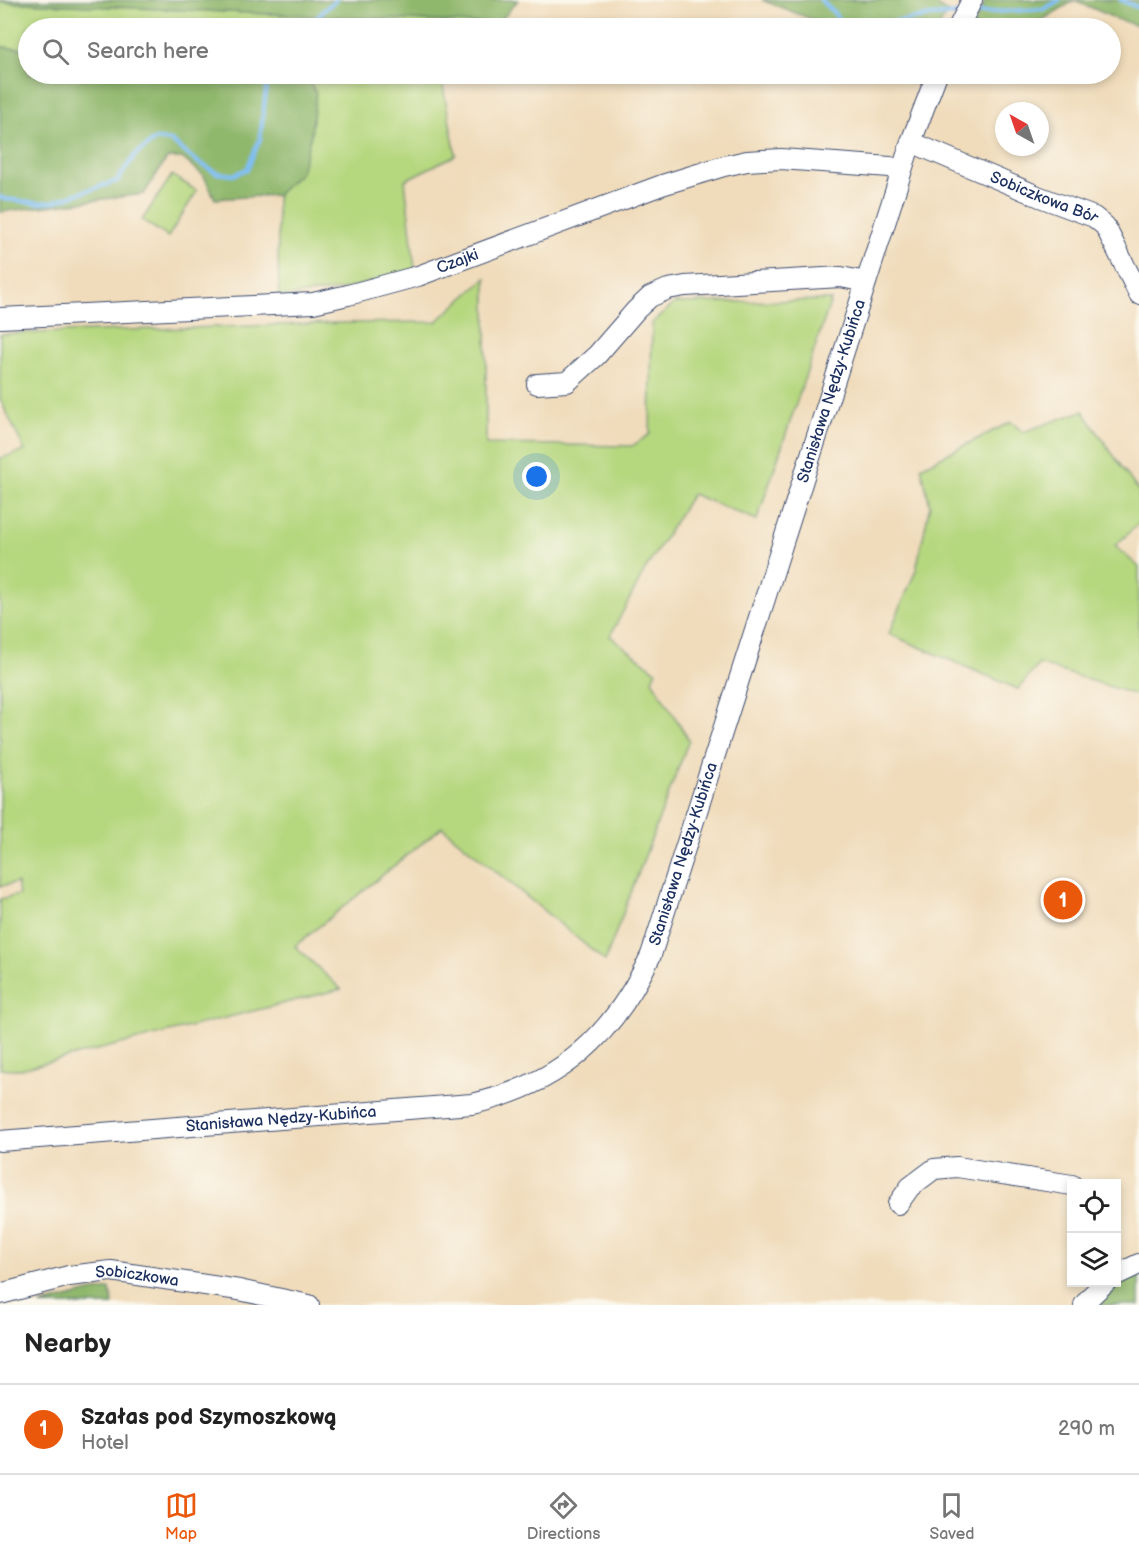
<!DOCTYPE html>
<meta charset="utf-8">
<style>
:root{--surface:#fff;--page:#f6f6f6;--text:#222;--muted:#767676;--line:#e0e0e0;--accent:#ea580c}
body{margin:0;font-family:"Balsamiq Sans",sans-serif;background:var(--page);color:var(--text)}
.controls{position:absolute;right:18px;bottom:18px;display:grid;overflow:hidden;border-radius:0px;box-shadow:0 3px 9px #0003}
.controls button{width:54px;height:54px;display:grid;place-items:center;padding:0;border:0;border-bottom:2px solid var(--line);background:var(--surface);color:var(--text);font:30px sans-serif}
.compass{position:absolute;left:995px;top:102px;width:54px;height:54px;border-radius:50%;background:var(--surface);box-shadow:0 3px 9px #0003;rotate:320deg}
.you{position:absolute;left:537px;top:477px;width:21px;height:21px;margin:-15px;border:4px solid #fff;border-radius:50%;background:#1a73e8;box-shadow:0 0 0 9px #1a73e833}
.badge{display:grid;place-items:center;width:39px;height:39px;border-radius:50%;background:var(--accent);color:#fff;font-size:20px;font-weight:700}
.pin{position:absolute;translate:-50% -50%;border:3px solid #fff;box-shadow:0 2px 6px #0006}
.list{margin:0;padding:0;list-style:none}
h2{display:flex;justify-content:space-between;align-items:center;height:78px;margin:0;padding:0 24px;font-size:26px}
h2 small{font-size:20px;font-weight:400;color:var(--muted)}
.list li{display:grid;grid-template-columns:39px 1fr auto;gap:18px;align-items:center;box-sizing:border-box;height:90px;padding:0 24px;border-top:2px solid var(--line)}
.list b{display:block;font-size:22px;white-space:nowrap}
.list p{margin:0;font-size:20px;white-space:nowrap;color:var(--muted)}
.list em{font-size:20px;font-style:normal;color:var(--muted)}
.icon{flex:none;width:33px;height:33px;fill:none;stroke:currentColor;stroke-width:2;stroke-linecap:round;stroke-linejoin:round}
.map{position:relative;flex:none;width:1139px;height:1305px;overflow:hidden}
.search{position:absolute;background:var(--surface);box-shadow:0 3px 9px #0003;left:18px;right:18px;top:18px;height:66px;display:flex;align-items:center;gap:15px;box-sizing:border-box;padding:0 21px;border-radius:33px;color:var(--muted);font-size:22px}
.sheet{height:168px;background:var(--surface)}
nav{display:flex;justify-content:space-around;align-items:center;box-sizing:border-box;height:84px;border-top:2px solid var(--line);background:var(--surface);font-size:16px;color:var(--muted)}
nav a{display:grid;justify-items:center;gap:3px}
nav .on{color:var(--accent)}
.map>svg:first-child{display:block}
.green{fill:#b5d77e;stroke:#68836e;stroke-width:1.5}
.forest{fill:#90b86d;stroke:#567466;stroke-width:1.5}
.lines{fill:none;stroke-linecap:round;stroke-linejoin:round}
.stream{stroke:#7fbef3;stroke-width:4.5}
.minor-casing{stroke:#3b496c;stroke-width:22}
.minor{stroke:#fff;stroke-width:20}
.labels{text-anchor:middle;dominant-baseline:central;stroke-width:5;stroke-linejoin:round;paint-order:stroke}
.street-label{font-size:16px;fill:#1b2f5e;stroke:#fbf7ec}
</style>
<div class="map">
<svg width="1139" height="1305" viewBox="0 0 1139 1305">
<rect width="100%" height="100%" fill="#fbf7ec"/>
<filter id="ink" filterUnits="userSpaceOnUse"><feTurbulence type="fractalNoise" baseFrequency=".0167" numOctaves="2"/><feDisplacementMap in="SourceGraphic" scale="12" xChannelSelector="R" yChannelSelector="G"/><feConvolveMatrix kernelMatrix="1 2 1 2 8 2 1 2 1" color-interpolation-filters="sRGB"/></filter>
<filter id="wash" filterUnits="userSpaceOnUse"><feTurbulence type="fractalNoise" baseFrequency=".008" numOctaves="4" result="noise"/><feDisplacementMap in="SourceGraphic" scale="24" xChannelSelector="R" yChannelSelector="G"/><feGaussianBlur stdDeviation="1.35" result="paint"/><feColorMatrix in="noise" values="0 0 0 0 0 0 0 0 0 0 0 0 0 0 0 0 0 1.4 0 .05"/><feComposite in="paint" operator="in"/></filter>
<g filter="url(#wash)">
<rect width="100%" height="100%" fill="#f0dcbb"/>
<path class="green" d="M0,2L498,24L486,28H28V49L0,47Z
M299,74H467L442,81L456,155L405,180L415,270L341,290L279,297L277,195L301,172L309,81Z
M172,175L197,191L168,237L142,220Z
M486,278V444L632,446L650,434L652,323L675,303L831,300L757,520L692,494L645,570L610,636L656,671L652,680L689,740L605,961L442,827L295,946L341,989L21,1069H0V899L19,895L17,883L0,886V458L25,451L0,399V334L341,323L436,322Z
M1083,411L1139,492V523L1115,546L1139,567V696L1039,664L1018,689L889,634L916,570L930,505L921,467L1011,422L1023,432Z"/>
<path class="forest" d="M0,0H518L498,24L0,2Z
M762,0H930L947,12L939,28H822L819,22Z
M986,0H1139V26L1116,19L1075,0L1029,28H972Z
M0,47L28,49V74H299L309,81L316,93L311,135L301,172L277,195L215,199L204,176L182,158H167L144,194L0,212Z
M1139,1265V1305H1089Z
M110,1289L113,1305H40L90,1292Z"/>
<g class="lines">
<path class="stream" d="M821,0L835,14L840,23L856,28
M1121,0L1139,8
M973,13L1044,9L1059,0
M309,28L324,10L336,0
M857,28L931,16L959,14
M0,197L4,199L38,203L52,202L117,181L135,155L156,139L171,141L196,161L217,173L233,175L247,169L260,139L268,74"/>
</g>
</g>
<g filter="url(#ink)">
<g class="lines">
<g class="minor-casing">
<g id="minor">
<path d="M958,28L972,0"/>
<path id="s1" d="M911,142L1040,197L1094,217L1105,226L1139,294"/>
<path id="s2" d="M0,318L313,303L348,295L418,276L662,185L724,166L747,161L781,159L890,167L901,170"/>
<path d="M537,384L567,382L597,355L636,310L650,297L668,289L685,286L841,277L866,282"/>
<path id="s3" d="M0,1141L472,1104C561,1084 613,1036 651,955L911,142L937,74"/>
<path d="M898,1204L910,1187L934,1169L957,1167L1072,1185"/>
<path d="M1116,1275L1139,1264"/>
<path id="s4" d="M0,1294L69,1276L111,1271L239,1290L309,1305"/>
<path d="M1084,1305L1091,1296L1106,1282"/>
</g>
</g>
<use href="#minor" class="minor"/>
</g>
</g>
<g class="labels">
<g class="street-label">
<text stroke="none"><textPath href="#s1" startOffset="144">Sobiczkowa Bór</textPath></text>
<text stroke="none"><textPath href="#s2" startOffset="464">Czajki</textPath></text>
<text stroke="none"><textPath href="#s3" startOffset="1308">Stanisława Nędzy-Kubińca</textPath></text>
<text stroke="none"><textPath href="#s3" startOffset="822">Stanisława Nędzy-Kubińca</textPath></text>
<text stroke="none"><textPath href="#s3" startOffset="282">Stanisława Nędzy-Kubińca</textPath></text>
<text stroke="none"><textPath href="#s4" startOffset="140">Sobiczkowa</textPath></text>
</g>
</g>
</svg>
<div class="controls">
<button><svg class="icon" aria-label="locate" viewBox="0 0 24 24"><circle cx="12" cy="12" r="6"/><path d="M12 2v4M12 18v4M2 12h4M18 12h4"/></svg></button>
<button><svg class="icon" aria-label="layers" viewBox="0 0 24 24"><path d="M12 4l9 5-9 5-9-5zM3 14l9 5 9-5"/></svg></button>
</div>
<svg class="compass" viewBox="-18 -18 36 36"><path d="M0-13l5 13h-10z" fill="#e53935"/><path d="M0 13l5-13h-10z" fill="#767676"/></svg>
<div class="you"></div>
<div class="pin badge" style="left:1063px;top:900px">1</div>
<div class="search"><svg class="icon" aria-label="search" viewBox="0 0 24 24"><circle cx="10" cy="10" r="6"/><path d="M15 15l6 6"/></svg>Search here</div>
</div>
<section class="sheet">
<h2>Nearby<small></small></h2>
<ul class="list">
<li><span class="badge">1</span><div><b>Szałas pod Szymoszkową</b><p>Hotel</p></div><em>290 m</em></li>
</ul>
</section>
<nav>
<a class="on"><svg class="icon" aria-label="map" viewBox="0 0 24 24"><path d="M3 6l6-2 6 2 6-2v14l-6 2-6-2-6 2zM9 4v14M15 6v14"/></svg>Map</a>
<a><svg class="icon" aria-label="directions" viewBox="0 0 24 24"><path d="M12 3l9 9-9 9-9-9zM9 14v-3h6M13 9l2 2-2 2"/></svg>Directions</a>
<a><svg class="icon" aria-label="saved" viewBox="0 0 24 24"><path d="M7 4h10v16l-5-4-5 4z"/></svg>Saved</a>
</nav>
